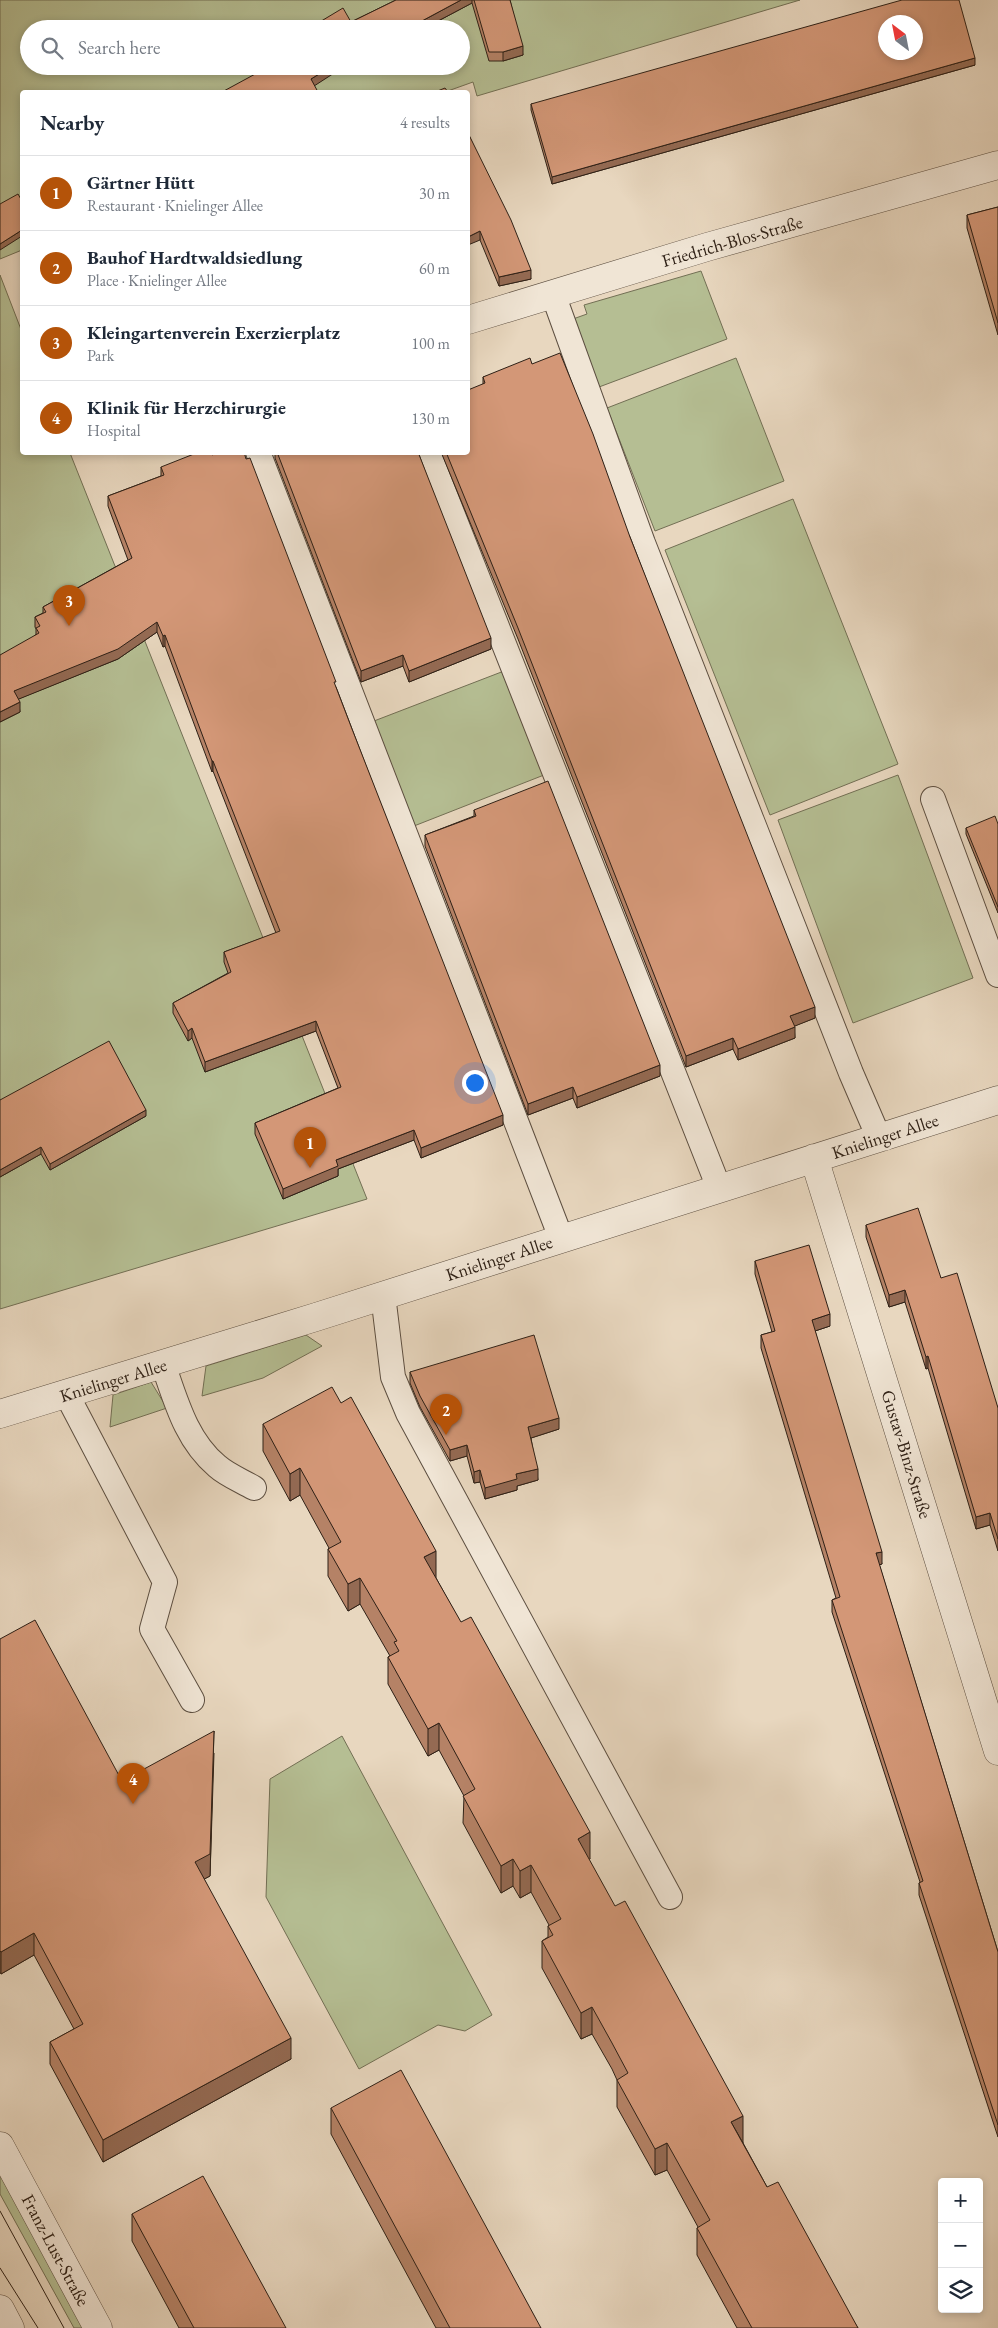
<!DOCTYPE html>
<meta charset="utf-8">
<style>
:root{--surface:#fff;--page:#f2f2f3;--text:#1f2937;--muted:#747a83;--line:#e0e1e3;--accent:#b45309}
body{margin:0;font-family:"EB Garamond",serif;background:var(--page);color:var(--text)}
.controls{position:absolute;right:15px;bottom:15px;display:grid;overflow:hidden;border-radius:5px;box-shadow:0 2px 8px #0003}
.controls button{width:45px;height:45px;display:grid;place-items:center;padding:0;border:0;border-bottom:1px solid var(--line);background:var(--surface);color:var(--text);font:25px sans-serif}
.compass{position:absolute;left:878px;top:15px;width:45px;height:45px;border-radius:50%;background:var(--surface);box-shadow:0 2px 8px #0003;rotate:328deg}
.you{position:absolute;left:474px;top:1082px;width:18px;height:18px;margin:-12px;border:4px solid #fff;border-radius:50%;background:#1a73e8;box-shadow:0 0 0 8px #1a73e833}
.badge{display:grid;place-items:center;width:32px;height:32px;border-radius:50%;background:var(--accent);color:#fff;font-size:16px;font-weight:700}
.pin{position:absolute;translate:-50% -41px;filter:drop-shadow(0 1px 2px #0008)}
.pin::after{content:'';position:absolute;top:26px;width:18px;height:15px;background:inherit;clip-path:polygon(0 0,100% 0,50% 100%)}
.list{margin:0;padding:0;list-style:none}
h2{display:flex;justify-content:space-between;align-items:center;height:65px;margin:0;padding:0 20px;font-size:21px}
h2 small{font-size:16px;font-weight:400;color:var(--muted)}
.list li{display:grid;grid-template-columns:32px 1fr auto;gap:15px;align-items:center;box-sizing:border-box;height:75px;padding:0 20px;border-top:1px solid var(--line)}
.list b{display:block;font-size:19px;white-space:nowrap}
.list p{margin:0;font-size:16px;white-space:nowrap;color:var(--muted)}
.list em{font-size:16px;font-style:normal;color:var(--muted)}
.icon{flex:none;width:28px;height:28px;fill:none;stroke:currentColor;stroke-width:2;stroke-linecap:round;stroke-linejoin:round}
.map{position:relative;flex:none;width:998px;height:2328px;overflow:hidden}
.search{position:absolute;background:var(--surface);box-shadow:0 2px 8px #0003;left:20px;top:20px;width:450px;height:55px;display:flex;align-items:center;gap:12px;box-sizing:border-box;padding:0 18px;border-radius:28px;color:var(--muted);font-size:19px}
.panel{position:absolute;background:var(--surface);box-shadow:0 2px 8px #0003;left:20px;top:90px;width:450px;height:365px;border-radius:5px}
.map>svg:first-child{display:block}
.green{fill:#b5be93;stroke:#726f54;fill-rule:evenodd}
.lines{fill:none;stroke-linecap:round;stroke-linejoin:round}
.service-casing{stroke:#5c4e40;stroke-width:26}
.minor-casing{stroke:#5c4e40;stroke-width:29}
.tertiary-casing{stroke:#5c4e40;stroke-width:29}
.service{stroke:#f0e5d5;stroke-width:24}
.minor{stroke:#f0e5d5;stroke-width:28}
.tertiary{stroke:#f0e5d5;stroke-width:28}
.tram{stroke:#2e2016;stroke-width:1}
.wall{fill:#b58266;stroke:#2e2016}
.shaded-wall{fill:#946a53;stroke:#2e2016}
.building{fill:#d39777;stroke:#2e2016;fill-rule:evenodd}
.labels{text-anchor:middle;dominant-baseline:central;stroke-width:5;stroke-linejoin:round;paint-order:stroke}
.street-label{font-size:18px;fill:#2e2016;stroke:#f0e5d5}
</style>
<div class="map">
<svg width="998" height="2328" viewBox="0 0 998 2328">
<rect width="100%" height="100%" fill="#e8d7bf"/>
<filter id="stains"><feTurbulence type="fractalNoise" baseFrequency=".004" numOctaves="4"/><feColorMatrix values="0 0 0 0 .2 0 0 0 0 .09 0 0 0 0 .02 0 0 0 .5 -.17"/></filter>
<radialGradient id="worn" r=".72"><stop offset=".6" stop-color="#630" stop-opacity="0"/><stop offset="1" stop-color="#630" stop-opacity=".3"/></radialGradient>
<path class="green" d="M0,0H800L477,96L473,82L445,92H22V250L0,259ZM29,29H461V66H29Z
M701,271L727,339L599,387L573,319L587,314L584,305Z
M0,275L22,332V452L70,453L367,1199L0,1309Z
M736,358L784,481L655,531L607,408Z
M793,499L898,764L770,815L665,550Z
M504,671L544,775L414,826L374,721Z
M898,775L973,978L853,1023L778,820Z
M306,1335L322,1346L263,1378L202,1396L206,1366Z
M151,1382L167,1408L110,1427L113,1395Z
M342,1736L492,2015L465,2031L438,2025L359,2069L266,1897L270,1779Z
M0,2167L86,2328H74L0,2194Z"/>
<g class="lines">
<g class="service-casing">
<path id="service" d="M553,294L643,543L851,1073L879,1138
M258,452L561,1238
M428,452L719,1188
M933,799L998,975
M383,1295L393,1377L408,1413L670,1897
M163,1364C176,1401 186,1440 217,1466C227,1475 242,1481 254,1488
M67,1395L165,1582L152,1629L192,1700"/>
</g>
<g class="minor-casing">
<path id="minor" d="M468,320L707,247L998,165
M814,1158L998,1751
M0,1414L316,1317L998,1100"/>
</g>
<g class="tertiary-casing">
<path id="tertiary" d="M0,2146L98,2328
M0,2309L10,2328"/>
</g>
<use href="#service" class="service"/>
<use href="#minor" class="minor"/>
<use href="#tertiary" class="tertiary"/>
<path class="tram" d="M0,2211L64,2328
M0,2268L38,2328"/>
</g>
<path class="wall" d="M396,0H510L523,55L503,61H489L472,3L423,29H313V26L351,22Z
M975,65L552,184L531,110V104Z
M468,133L531,279L499,286L480,240Z
M998,207V335L967,228V215Z
M532,364L630,537L815,1018L794,1026L795,1038L738,1060L733,1049L686,1067L518,639L441,452H468L483,384V377Z
M275,452H418L491,649L409,682L403,666L361,682L275,458Z
M161,467L336,687L503,1125L421,1158L414,1140L338,1169V1176L283,1199L255,1134V1123L338,1088L316,1031L205,1072L192,1038L188,1041L173,1013V1003L228,973L224,962V952L276,933L213,771L212,772L165,646L163,647L157,632L118,659L18,699L20,712L0,722L36,634V629L35,627V617L43,613V607L128,560L108,506V496L161,476Z
M474,810L660,1076L577,1108L573,1098L528,1115L425,846V835L474,816Z
M998,824V913L966,834V828Z
M0,1100L146,1116L50,1170L41,1154L0,1177Z
M866,1225L941,1278L998,1408V1551L990,1525L976,1529L928,1368L926,1369L905,1302L889,1307L866,1237Z
M755,1261L830,1326L815,1331L882,1564H879L998,1952V2137L919,1895V1883L920,1882L832,1612V1600L836,1598L761,1348V1335L772,1332L755,1274Z
M410,1372L559,1429L531,1438L538,1480L517,1486V1490L485,1499L480,1482L474,1483L467,1456L450,1461L420,1407L410,1383Z
M263,1424L436,1577V1578L590,1859L589,1860L767,2187L858,2328H737L697,2255V2228L698,2227L667,2170L655,2175L617,2107V2080L612,2069L592,2034L581,2039L542,1968V1941L548,1937V1926L549,1925L531,1892L520,1898L513,1886L501,1893L463,1823L464,1796L439,1750L428,1756L388,1684V1657L390,1656L360,1604L348,1611L328,1576V1549L329,1548L300,1495L290,1501L263,1451Z
M0,1639L122,1781L214,1753L210,1876L204,1879L291,2059L103,2162L50,2064V2042L74,2029L34,1955L1,1974L0,1972Z
M331,2108L541,2328H436L331,2134Z
M132,2214L286,2328H179L132,2241Z"/>
<path class="shaded-wall" d="M461,0H472V3L423,29H407Z
M523,46V55L503,61V52Z
M975,58V65L552,184V177Z
M332,66H345L311,88V79Z
M22,230V236L0,250V244Z
M480,231V240L468,245V237Z
M531,270V279L499,286V277Z
M157,622V632L118,659L14,701V691Z
M165,635V646L163,647V636Z
M491,638V649L409,682V671Z
M403,655V666L361,682V671Z
M20,702V712L0,722V712Z
M212,761H213V771L212,772Z
M815,1007V1018L790,1028V1016Z
M316,1021V1031L205,1072V1062Z
M795,1027V1038L738,1060V1049Z
M192,1028V1038L188,1041V1031Z
M733,1038V1049L686,1067V1056Z
M660,1065V1076L577,1108V1097Z
M573,1087V1098L528,1115V1104Z
M146,1110V1116L50,1170V1164Z
M503,1115V1125L421,1158V1148Z
M414,1130V1140L338,1169V1176L283,1199V1189L336,1160Z
M41,1147V1154L0,1177V1170Z
M905,1290V1302L889,1307V1295Z
M830,1314V1326L812,1332V1320Z
M928,1356V1368L926,1369V1357Z
M559,1418V1429L528,1439V1427Z
M467,1445V1456L450,1461V1450Z
M300,1468V1495L290,1501V1474Z
M538,1469V1480L517,1486V1490L485,1499V1488L516,1474Z
M480,1470V1482L474,1483V1472Z
M990,1513V1525L976,1529V1517Z
M436,1551V1577L424,1584V1557Z
M882,1552V1564L876,1566V1553Z
M360,1578V1604L348,1611V1584Z
M439,1723V1750L428,1756V1729Z
M214,1731L210,1876L195,1884V1862Z
M590,1832V1859L578,1866V1839Z
M513,1859V1886L501,1893V1866Z
M531,1865V1892L520,1898V1871Z
M34,1933V1955L1,1974V1952Z
M592,2007V2034L581,2039V2013Z
M291,2038V2059L103,2162V2140Z
M743,2116V2143L731,2122Z
M667,2143V2170L655,2175V2149Z"/>
<path class="building" d="M396,0H461L407,29H315L313,26L343,8L351,22Z
M474,0H510L523,46L503,52H489Z
M902,0H959L975,58L552,177L531,104ZM886,22H916V52H886Z
M270,66H332L311,79L318,92H222Z
M445,88L448,92H435Z
M468,133L511,220L531,270L499,277L480,231L468,237Z
M18,194L22,201V230L0,244V204Z
M998,207V323L967,215Z
M560,353L593,434L630,537L815,1007L790,1016L795,1027L738,1049L733,1038L686,1056L518,628L446,452H468V390L485,383L483,377L530,358L532,364Z
M199,452H211L212,455L218,452H244L246,459L250,458L336,682H334L352,729L503,1115L421,1148L414,1130L336,1160L338,1166L283,1189L255,1123L341,1087L316,1021L205,1062L192,1028L188,1031L173,1003L231,972L224,952L280,931L213,761H212L165,635L163,636L157,622L118,649L14,691L20,702L0,712V655L39,633L36,628L40,626L35,617L46,612L43,607L132,558L108,496L164,475L161,467Z
M277,452H418L491,638L409,671L403,655L361,671Z
M548,781L660,1065L577,1097L573,1087L528,1104L425,835L476,816L474,810Z
M995,816L998,824V907L966,828Z
M109,1041L146,1110L50,1164L41,1147L0,1170V1100Z
M918,1208L941,1278L957,1273L998,1408V1539L990,1513L976,1517L928,1356L926,1357L905,1290L889,1295L866,1225Z
M809,1245L830,1314L812,1320L882,1552L876,1553L998,1952V2125L919,1883L923,1881L832,1600L840,1597L761,1335L775,1331L755,1261Z
M534,1335L559,1418L528,1427L538,1469L516,1474L517,1479L485,1488L480,1470L474,1472L467,1445L450,1450L420,1396L410,1372Z
M332,1387L341,1403L351,1397L436,1551L424,1557L461,1622L471,1617L590,1832L578,1839L615,1906L625,1901L743,2116L731,2122L767,2187L778,2182L858,2328H752L697,2228L710,2220L667,2143L655,2149L617,2080L628,2073L612,2043L592,2007L581,2013L542,1941L553,1935L548,1926L561,1919L531,1865L520,1871L513,1859L501,1866L463,1796L475,1789L439,1723L428,1729L388,1657L399,1651L394,1642L397,1641L360,1578L348,1584L328,1549L341,1542L300,1468L290,1474L263,1424Z
M35,1620L122,1781L214,1731L210,1854L195,1862L291,2038L103,2140L50,2042L83,2024L34,1933L1,1952L0,1951V1639Z
M401,2070L541,2328H450L331,2108Z
M203,2176L286,2328H194L132,2214Z"/>
<g class="labels">
<g class="street-label">
<text transform="translate(732 241) rotate(-16)">Friedrich-Blos-Straße</text>
<text transform="translate(885 1136) rotate(-18)">Knielinger Allee</text>
<text transform="translate(499 1258) rotate(-18)">Knielinger Allee</text>
<text transform="translate(113 1380) rotate(-17)">Knielinger Allee</text>
<text transform="translate(907 1454) rotate(73)">Gustav-Binz-Straße</text>
<text transform="translate(56 2250) rotate(62)">Franz-Lust-Straße</text>
</g>
</g>
<rect width="100%" height="100%" filter="url(#stains)"/>
<rect width="100%" height="100%" fill="url(#worn)"/>
</svg>
<div class="controls">
<button>+</button>
<button>−</button>
<button><svg class="icon" aria-label="layers" viewBox="0 0 24 24"><path d="M12 4l9 5-9 5-9-5zM3 14l9 5 9-5"/></svg></button>
</div>
<svg class="compass" viewBox="-18 -18 36 36"><path d="M0-13l5 13h-10z" fill="#e53935"/><path d="M0 13l5-13h-10z" fill="#747a83"/></svg>
<div class="you"></div>
<div class="pin badge" style="left:310px;top:1168px">1</div>
<div class="pin badge" style="left:446px;top:1435px">2</div>
<div class="pin badge" style="left:69px;top:626px">3</div>
<div class="pin badge" style="left:133px;top:1804px">4</div>
<div class="search"><svg class="icon" aria-label="search" viewBox="0 0 24 24"><circle cx="10" cy="10" r="6"/><path d="M15 15l6 6"/></svg>Search here</div>
<section class="panel">
<h2>Nearby<small>4 results</small></h2>
<ul class="list">
<li><span class="badge">1</span><div><b>Gärtner Hütt</b><p>Restaurant · Knielinger Allee</p></div><em>30 m</em></li>
<li><span class="badge">2</span><div><b>Bauhof Hardtwaldsiedlung</b><p>Place · Knielinger Allee</p></div><em>60 m</em></li>
<li><span class="badge">3</span><div><b>Kleingartenverein Exerzierplatz</b><p>Park</p></div><em>100 m</em></li>
<li><span class="badge">4</span><div><b>Klinik für Herzchirurgie</b><p>Hospital</p></div><em>130 m</em></li>
</ul>
</section>
</div>
